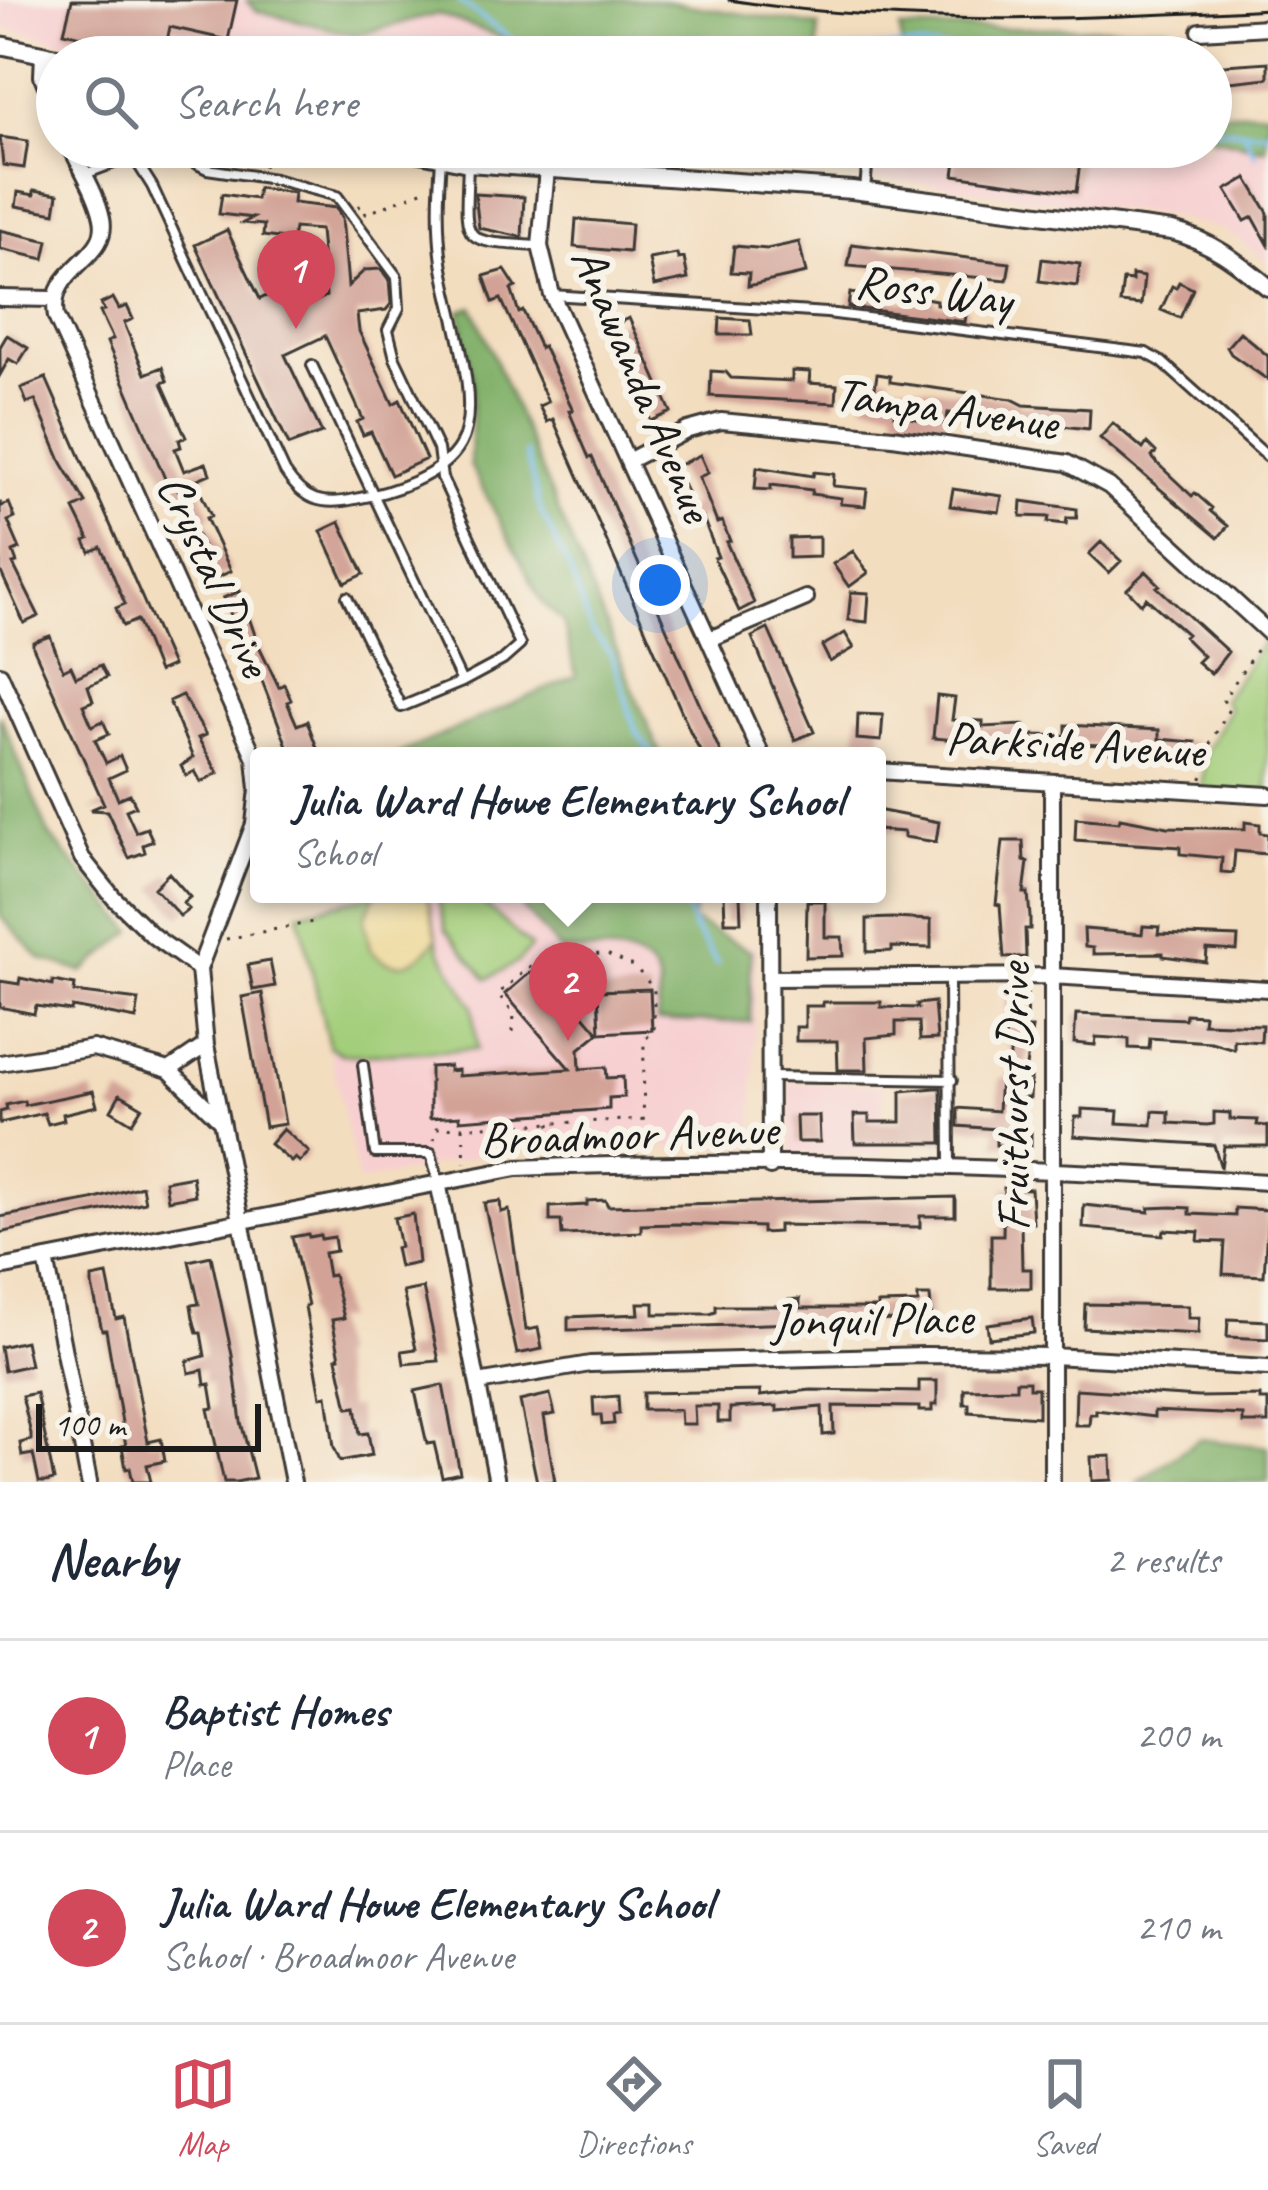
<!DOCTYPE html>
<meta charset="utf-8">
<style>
:root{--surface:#fff;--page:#f2f2f3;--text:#1f2937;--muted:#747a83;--line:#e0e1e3;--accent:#d1495b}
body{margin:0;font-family:Caveat,sans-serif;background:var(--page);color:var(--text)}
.scale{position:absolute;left:36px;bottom:30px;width:225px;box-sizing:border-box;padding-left:12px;border:6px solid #1c1c1c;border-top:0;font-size:33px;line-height:42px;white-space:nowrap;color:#1c1c1c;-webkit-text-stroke:9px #f7f3e8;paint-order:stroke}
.you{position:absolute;left:660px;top:585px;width:42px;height:42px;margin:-30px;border:9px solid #fff;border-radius:50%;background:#1a73e8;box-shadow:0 0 0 18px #1a73e833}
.badge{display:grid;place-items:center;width:78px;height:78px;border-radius:50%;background:var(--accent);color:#fff;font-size:39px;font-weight:700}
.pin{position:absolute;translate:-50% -99px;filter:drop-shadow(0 3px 6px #0008)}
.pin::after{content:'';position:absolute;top:63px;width:42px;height:36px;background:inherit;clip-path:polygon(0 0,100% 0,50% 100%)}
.popup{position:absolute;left:250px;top:747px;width:636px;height:156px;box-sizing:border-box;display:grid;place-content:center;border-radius:12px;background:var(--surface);filter:drop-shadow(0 3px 9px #0005);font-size:39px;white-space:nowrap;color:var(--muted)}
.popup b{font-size:45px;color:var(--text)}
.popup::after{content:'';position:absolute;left:50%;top:100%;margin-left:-24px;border:24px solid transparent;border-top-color:var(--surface)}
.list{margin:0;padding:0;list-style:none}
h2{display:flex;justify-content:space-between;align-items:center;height:156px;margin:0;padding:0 48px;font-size:51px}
h2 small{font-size:39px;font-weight:400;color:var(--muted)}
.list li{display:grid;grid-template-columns:78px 1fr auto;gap:36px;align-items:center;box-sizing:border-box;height:192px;padding:0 48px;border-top:3px solid var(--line)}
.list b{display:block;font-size:45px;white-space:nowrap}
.list p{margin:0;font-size:39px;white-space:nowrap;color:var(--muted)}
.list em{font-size:39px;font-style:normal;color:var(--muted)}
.icon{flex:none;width:66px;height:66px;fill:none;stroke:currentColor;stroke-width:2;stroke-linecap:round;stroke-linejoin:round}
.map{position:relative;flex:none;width:1268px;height:1482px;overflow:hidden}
.search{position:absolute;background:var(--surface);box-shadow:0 6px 18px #0003;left:36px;right:36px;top:36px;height:132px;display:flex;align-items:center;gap:30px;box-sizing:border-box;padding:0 42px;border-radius:66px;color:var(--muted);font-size:45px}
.sheet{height:540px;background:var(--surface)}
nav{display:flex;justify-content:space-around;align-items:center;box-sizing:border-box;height:168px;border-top:3px solid var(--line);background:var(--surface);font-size:33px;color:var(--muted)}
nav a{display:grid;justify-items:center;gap:6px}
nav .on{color:var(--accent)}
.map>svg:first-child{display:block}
.built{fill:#f7cfd1}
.green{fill:#a3ce7a;stroke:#60754b;stroke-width:3}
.forest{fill:#82b16a;stroke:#4f6643;stroke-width:3}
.sand{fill:#eeda9e;stroke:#857b5d;stroke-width:3}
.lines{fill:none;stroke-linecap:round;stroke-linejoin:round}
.stream{stroke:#7abff1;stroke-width:4.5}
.building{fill:#d2a296}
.service-casing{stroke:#3c3934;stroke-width:14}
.minor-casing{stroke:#3c3934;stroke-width:20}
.tertiary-casing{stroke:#3c3934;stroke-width:22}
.path{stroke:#3c3934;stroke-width:3;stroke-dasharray:3 9;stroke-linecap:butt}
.service{stroke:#fff;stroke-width:8}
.minor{stroke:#fff;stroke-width:14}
.tertiary{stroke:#fff;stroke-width:16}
.tram{stroke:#1c1c1c;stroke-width:3}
.labels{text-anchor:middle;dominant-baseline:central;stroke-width:12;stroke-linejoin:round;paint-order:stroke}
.street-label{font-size:48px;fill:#1c1c1c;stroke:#f7f3e8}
</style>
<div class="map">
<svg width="1268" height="1482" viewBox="0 0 1268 1482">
<rect width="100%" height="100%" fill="#f7f3e8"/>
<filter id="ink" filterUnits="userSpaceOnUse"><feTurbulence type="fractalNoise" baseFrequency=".00833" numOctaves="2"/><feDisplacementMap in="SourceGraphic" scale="24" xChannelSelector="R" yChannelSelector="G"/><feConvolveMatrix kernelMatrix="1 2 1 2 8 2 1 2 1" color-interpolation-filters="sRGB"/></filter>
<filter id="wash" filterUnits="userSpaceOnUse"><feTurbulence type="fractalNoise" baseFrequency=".004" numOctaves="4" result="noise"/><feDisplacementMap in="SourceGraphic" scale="48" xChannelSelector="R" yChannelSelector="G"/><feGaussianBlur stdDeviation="2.7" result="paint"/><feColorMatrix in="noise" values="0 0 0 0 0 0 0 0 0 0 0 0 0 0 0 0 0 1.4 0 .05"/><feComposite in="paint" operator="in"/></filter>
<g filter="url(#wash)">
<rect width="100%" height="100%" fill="#f3ddbf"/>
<path class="built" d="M0,0H246L257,11L356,35L438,14L553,57H130L0,27Z
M1211,137L1268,148V262L1225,230L1176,217L811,169L810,158L811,147H1211Z
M351,894H493L570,925L666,941L756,946L753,1146L506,1150L359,1182L299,913Z
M789,1083L883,1085V1154L791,1155Z"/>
<path class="green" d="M1265,630L1268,795L1201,791L1206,751L1229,709L1223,700L1263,642Z
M377,894L427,896L440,950L473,1006L477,1049L354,1055L341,1054L329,1046L299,913Z
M437,894H473L531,947L518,962L487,979L446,930Z"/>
<path class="forest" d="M246,0H656L819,26L817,57H553L438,14L356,35L257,11Z
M1169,27L1170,57H903L900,29Z
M1268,111L1265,149L1211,137V113Z
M565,147H811L810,158Z
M473,307L661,756H394L576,676L563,622L542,602L470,465L473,380L460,311Z
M0,715L49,835L133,931L83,972L41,959L0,916Z
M511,894H697L692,921L751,951L750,1022L657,1021C658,1010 661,992 658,981C648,945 589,951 561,951Z
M1199,1439L1268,1447V1482H1138Z"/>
<path class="sand" d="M376,894L427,896L437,938C419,964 394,976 370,949L364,918Z"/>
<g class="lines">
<path class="stream" d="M458,0L522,47L553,57
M813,57C885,42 932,45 1004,57
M1211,128L1268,133
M1244,133L1255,155
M526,453L540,509L572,575L591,630L613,657L636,731L654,756
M683,894L694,929L718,964"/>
</g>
<g id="blocks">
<path class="building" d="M72,0H237L228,40L170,27L164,55L64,32Z
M1268,62V78L1220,83V79L1211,80V66Z
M0,137L28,141L24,168L3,165Z
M958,147H1082L1076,192L954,175Z
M1247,178L1268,213V244L1253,217L1245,221L1226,190Z
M258,188L294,193L293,203L336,208L342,218L348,286L365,270L381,269L389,280L391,304L386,310L357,314L359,331L393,404L400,400L426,459L391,475L371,432L363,435L357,422L363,419L325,336L285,355L322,433L289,445L195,245L227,230L260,299L297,282L308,305L326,296L320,230L294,228L292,240L263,236L264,225L243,223L253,218L219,214L222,194L256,199Z
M34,190L58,194L55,213L16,206L18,192L34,195Z
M475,194L524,197L522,237L479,228Z
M576,219L631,224L629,252L574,247Z
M0,230L48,241L44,259L0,249Z
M799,242L806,273L748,286L749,273L731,272L734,246L767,249Z
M852,244L1010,263L1007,280L848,266Z
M677,254L678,259L684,258L688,279L654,286L649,259Z
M1042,259L1080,264L1077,286L1039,281Z
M505,270L516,287L511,289L519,313L523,311L540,348L543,346L573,410L569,411L589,458L592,457L722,756H703L691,733L553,419L547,422L539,406L548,402L501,299L493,302L484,276Z
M1132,275L1144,277L1141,305L1120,303L1123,280L1132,281Z
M1179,282L1193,289L1180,318L1161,310L1172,286L1176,288Z
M850,293L919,304L920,297L936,300V304L967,307L965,322L848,307Z
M113,298L119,309L127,306L133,319L124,323L145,374L162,367L167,381L162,383L186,437L179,440L181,447L175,449L184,471L206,463L210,474L195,480L211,516L206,518L231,571L216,578L211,570L207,572L197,550L203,547L185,513L188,512L177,487L174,488L170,479L166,481L107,342L113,339L100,312L104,310L101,304Z
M629,318L671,412L651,421L611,326Z
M720,318L750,320L752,335H719Z
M1240,332L1268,356V380L1231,354L1227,347Z
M7,335L28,348L18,364L9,359L0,375V347Z
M711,371L726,372L731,378L792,381V371L810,372L809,383L837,385L836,403L710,396Z
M877,374L890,376V382L1012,399L1024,405L1090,409L1089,429L948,413L946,424L894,415L895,408L863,403L865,386L875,388Z
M46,378L172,666L158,672L137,620L123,626L116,608L125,604L106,558L101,547L90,552L85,541L89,539L74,509L86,503L62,463L35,400L27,403L21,388Z
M1113,423L1143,449L1147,443L1156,452L1152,457L1157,463L1192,496L1195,493L1212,508L1210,511L1228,526L1218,538L1100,438Z
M700,455L708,473L699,477L717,523L722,521L730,541L726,542L754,603L739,611L714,558L718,557L703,518L691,522L685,509L693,505L675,467Z
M757,467L813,476L814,472L834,474L833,486L867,489L865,506L840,504L841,498L811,494L812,490L771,485V490L755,489Z
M953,489L1002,496L999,512L950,506Z
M1022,501L1077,509V518H1067L1066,524L1048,522L1049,517L1021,516Z
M0,502L2,506L9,503L15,518L8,521L20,549L13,552L17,563L13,564L39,616L24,623L0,570Z
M340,522L364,574L345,583L321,531Z
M819,537V557L789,558V538Z
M1101,542L1121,561L1109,573L1089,554Z
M853,551L868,573L849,587L833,564Z
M1146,571L1160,585L1157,587L1228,652L1211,674L1197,662L1203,656L1184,637L1187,634L1146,598L1141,604L1127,589Z
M240,591L258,644L279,687L284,684L291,700L287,702L297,725L307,721L320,756H291L261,678L223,598Z
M851,592L869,593L867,622L848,620Z
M768,629L814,732L795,740L752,637Z
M845,633L854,648L830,662L822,646Z
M50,636L63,670L71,666L76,677L101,665L107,677L88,686L93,701L83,705L92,726L103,721L109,734L95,740L106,763L120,756L126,770L109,778L118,799L130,794L136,806L126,810L136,832L147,828L153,841L143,845L145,852L129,858L107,811L90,810L104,804L33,647V642Z
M182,695L206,735L198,738L218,773L201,782L195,771L186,776L181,766L193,758L169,701Z
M937,696L955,698L952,720L983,721V727L1024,725L1025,746L933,738Z
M858,714L883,715L881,741L857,739Z
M1066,725L1159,730V739L1195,742L1193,759L1106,752V745L1075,744V751L1033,750V735L1066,736Z
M877,810L939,822L936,842L904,837V832L877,830Z
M1076,818L1119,822L1120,818L1168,827L1245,829V822L1260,824V833L1268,834L1267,854L1235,851L1233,873L1221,872L1222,858L1180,854V847L1075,840Z
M1003,841H1023L1024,861L1028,862L1024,893H1028L1030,917V929H1025L1026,957L1004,958L1000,905L996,904Z
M169,873L190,897L183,903L189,909L180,916L154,888Z
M724,894H740L741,922H725Z
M807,901H825V937H842L843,956L806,957Z
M892,918L931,920V948L892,947V951L867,952V919Z
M1143,926L1159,927L1158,934L1238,937L1237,951L1207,949L1206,962L1163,956V953L1093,954V948L1085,947L1084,929L1142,934Z
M270,961L275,986L253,990L248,965Z
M540,964L599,1033L579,1049L580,1069L606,1067L607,1078L623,1077L624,1097L609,1098V1109L460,1120V1116L430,1118V1067L449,1066V1071L458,1070V1076L570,1069L505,994Z
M20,978L53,985V981L75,985L74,992L139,1000L136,1019L72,1007L71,1011L36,1006L34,1014L0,1007V981L19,984Z
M650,989L652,1030L600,1033L598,991Z
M262,993L285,1124L265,1127L242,997Z
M1007,993H1027L1026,1028H1032L1024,1079H1031L1030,1098H1025V1132H1031V1146L996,1145V1129L958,1126V1108L998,1111L1000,1078H1008L1011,1043H1005Z
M823,1002H881V1007L918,1008L917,1004L934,1002L937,1039L920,1040L919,1022H896V1035L866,1038L867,1070H838L837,1041H796V1027H805V1006H823Z
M1076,1014L1185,1019L1186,1014L1204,1015L1203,1023L1262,1025L1261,1042L1234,1040V1049L1211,1042L1150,1038L1149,1049L1129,1048V1039L1096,1037L1095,1045L1074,1043Z
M935,1088H941L942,1143H855L854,1115H869V1122H901V1091Z
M93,1091L97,1106L63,1114L64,1120L48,1124L44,1113L0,1123V1112L7,1110L6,1105L24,1101L25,1105Z
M120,1094L142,1107L132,1123L111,1110Z
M1082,1109L1118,1111L1117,1123L1152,1125L1153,1111L1169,1112V1123L1207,1125L1214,1124V1112L1230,1113V1119L1258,1120L1257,1125L1268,1126V1146H1224L1221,1168L1214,1145L1074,1136L1075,1117H1082Z
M796,1116H819L820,1142H797Z
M283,1129L309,1152L300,1162L295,1158L291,1162L270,1144Z
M192,1176L195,1195L168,1200L165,1181Z
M142,1186L145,1202L0,1233V1217L92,1200Z
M1004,1188L1031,1189L1033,1223H1021L1022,1269H1031V1288H991V1235H1003Z
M955,1197V1216H920V1227L778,1225V1232L762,1233V1227L677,1224L641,1225V1232L562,1235L561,1221H550V1207L587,1205V1201L605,1200L608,1206Z
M500,1201L501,1212L509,1210L526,1330L538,1328L542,1349L517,1354L484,1203Z
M1084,1205L1149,1212V1208L1172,1207L1190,1208V1214L1235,1216V1208L1268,1210L1264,1276L1223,1274L1225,1242L1198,1241L1199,1232L1164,1230L1163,1235L1083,1228Z
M413,1214L418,1263L399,1267L395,1248L400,1247L394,1218Z
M308,1234L309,1237L320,1235L321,1239L334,1237L336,1251L324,1253L328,1276L333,1275L344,1318L332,1320L340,1357L337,1358L348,1408L356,1407L360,1434L368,1433L372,1455L340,1461L334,1447L327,1395L321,1397L305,1306L308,1305L292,1237Z
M211,1256L232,1355L241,1422L255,1478L236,1482H224L208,1409L214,1408L210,1384L205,1385L203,1370L189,1373L187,1361L205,1356L201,1333H197L193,1318L191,1305L199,1304L189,1261Z
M107,1275L116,1319L124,1317L148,1442L161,1439L165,1461L147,1465L151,1482H133L130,1468L126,1469L122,1446H126L106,1330H102L92,1286V1278Z
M423,1288L439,1361L404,1364L402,1351L416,1349L403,1292Z
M918,1296H930L932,1319L568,1330V1317L639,1314L638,1303H654V1314H710L716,1312V1306H788V1300L800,1299V1308H878V1304L918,1303Z
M1085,1304L1188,1306V1318H1199L1198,1334L1084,1328Z
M1032,1318L1034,1333L989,1338L987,1324Z
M1228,1319L1268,1321V1339L1227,1337Z
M25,1341L30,1365L4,1371L0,1347Z
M919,1381H937V1405H932V1411H919V1407L833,1406L834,1434L823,1435L822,1407L777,1411V1406L730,1408V1422H718V1406H694L695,1424H681L680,1410H643V1393L760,1391V1396L811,1390L919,1392Z
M1016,1381H1029V1388H1038V1417L969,1412V1404H964V1389L1016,1388Z
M443,1385L460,1473L442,1477L434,1443L427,1444L415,1391Z
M1076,1389L1198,1397L1260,1396V1400H1268V1423H1243V1415L1154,1411V1417L1096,1410V1414H1090L1089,1425H1075Z
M36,1393L54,1480L46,1482H39L33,1454L22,1456L20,1443L31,1440V1434L22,1396Z
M550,1394L555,1414L544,1416L555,1482H537L520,1401Z
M618,1396L619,1414L613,1415L614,1424L602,1425L601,1415H594L593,1398Z
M1111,1456L1112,1480L1092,1481L1091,1457Z"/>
</g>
</g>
<g filter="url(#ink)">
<use href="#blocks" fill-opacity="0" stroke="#3c3934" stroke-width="3"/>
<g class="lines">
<g class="service-casing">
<path id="service" d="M835,150L868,154
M133,156L155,152L179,155L207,169L274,179L337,196L397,277L399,308L388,330L395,358L438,449L442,478L520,645L503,660L462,682L312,365
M468,164C465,246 459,241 538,246
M85,174L133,156L152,186L285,472C304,501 322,506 355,499C389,493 442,477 460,445C484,403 448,307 442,262C437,227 438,195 441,160
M865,191L868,154L917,160L919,147
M552,295L827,313L1146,353L1162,362L1268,457
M347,597L401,707L462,682
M949,978L950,1167
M363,1065L375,1153H431L438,1181
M770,1077L952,1080"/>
</g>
<g class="minor-casing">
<path id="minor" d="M1200,31L1268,27
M43,54L42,76L57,113
M71,147C81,169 97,194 102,218C111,260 47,266 56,317L255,758L258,789L254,824L199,969L206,1045L293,1482
M547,169L540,246L552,295L762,756
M0,298L52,299
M630,460L688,430L721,421L893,437L1067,463L1109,486L1268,632
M710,639L806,598
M0,674L82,858L113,897L153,936L199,969
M877,771L1268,795
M1052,783V1482
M769,894L770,1167
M770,978L1051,976L1268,989
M0,1063L93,1048L169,1070L221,1121
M169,1070L206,1045
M438,1182L497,1482
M46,1259L89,1482
M0,1268L517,1168C765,1158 1020,1167 1268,1182
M478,1383L590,1364L924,1355L1052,1356L1268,1368"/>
</g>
<g class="tertiary-casing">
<path id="tertiary" d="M0,45L57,57
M392,147L468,163L852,190L1172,231C1211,241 1237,262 1268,287"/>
</g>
<path class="path" d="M205,147L267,166
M358,207L362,205L366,214L427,189
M1202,779L1206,751L1229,709L1223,700L1259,646
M226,939L313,922
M513,1032L514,1014L498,994L542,956L607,954L635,967L654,989V1031L644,1040L643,1149
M550,1123L552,1150
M463,1127L465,1164
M434,1140L437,1128L651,1119"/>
<use href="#service" class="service"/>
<use href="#minor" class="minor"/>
<use href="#tertiary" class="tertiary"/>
<path class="tram" d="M729,0C909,28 1087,19 1268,9"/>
</g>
</g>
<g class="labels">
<g class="street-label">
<text transform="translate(934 290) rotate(7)">Ross Way</text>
<text transform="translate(643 384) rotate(67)">Anawanda Avenue</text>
<text transform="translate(946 408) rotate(8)">Tampa Avenue</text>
<text transform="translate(215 575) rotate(66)">Crystal Drive</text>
<text transform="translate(1075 744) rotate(3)">Parkside Avenue</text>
<text transform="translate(1013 1097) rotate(-90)">Fruithurst Drive</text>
<text transform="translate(629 1134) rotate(-2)">Broadmoor Avenue</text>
<text transform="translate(872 1319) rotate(-1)">Jonquil Place</text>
</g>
</g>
</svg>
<div class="scale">100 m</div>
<div class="you"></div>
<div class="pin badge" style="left:296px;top:329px">1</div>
<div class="pin badge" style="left:568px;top:1041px">2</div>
<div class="popup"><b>Julia Ward Howe Elementary School</b>School</div>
<div class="search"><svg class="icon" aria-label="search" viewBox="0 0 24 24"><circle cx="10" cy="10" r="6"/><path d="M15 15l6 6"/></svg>Search here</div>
</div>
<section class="sheet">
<h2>Nearby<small>2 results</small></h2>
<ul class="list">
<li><span class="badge">1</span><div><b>Baptist Homes</b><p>Place</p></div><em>200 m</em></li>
<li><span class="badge">2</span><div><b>Julia Ward Howe Elementary School</b><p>School · Broadmoor Avenue</p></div><em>210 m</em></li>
</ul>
</section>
<nav>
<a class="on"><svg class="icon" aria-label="map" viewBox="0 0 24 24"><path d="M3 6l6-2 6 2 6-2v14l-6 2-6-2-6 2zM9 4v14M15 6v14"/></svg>Map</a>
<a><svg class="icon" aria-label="directions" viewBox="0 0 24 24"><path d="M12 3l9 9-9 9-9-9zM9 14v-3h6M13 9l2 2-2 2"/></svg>Directions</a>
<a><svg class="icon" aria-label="saved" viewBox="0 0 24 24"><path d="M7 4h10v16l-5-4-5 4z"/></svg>Saved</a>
</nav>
